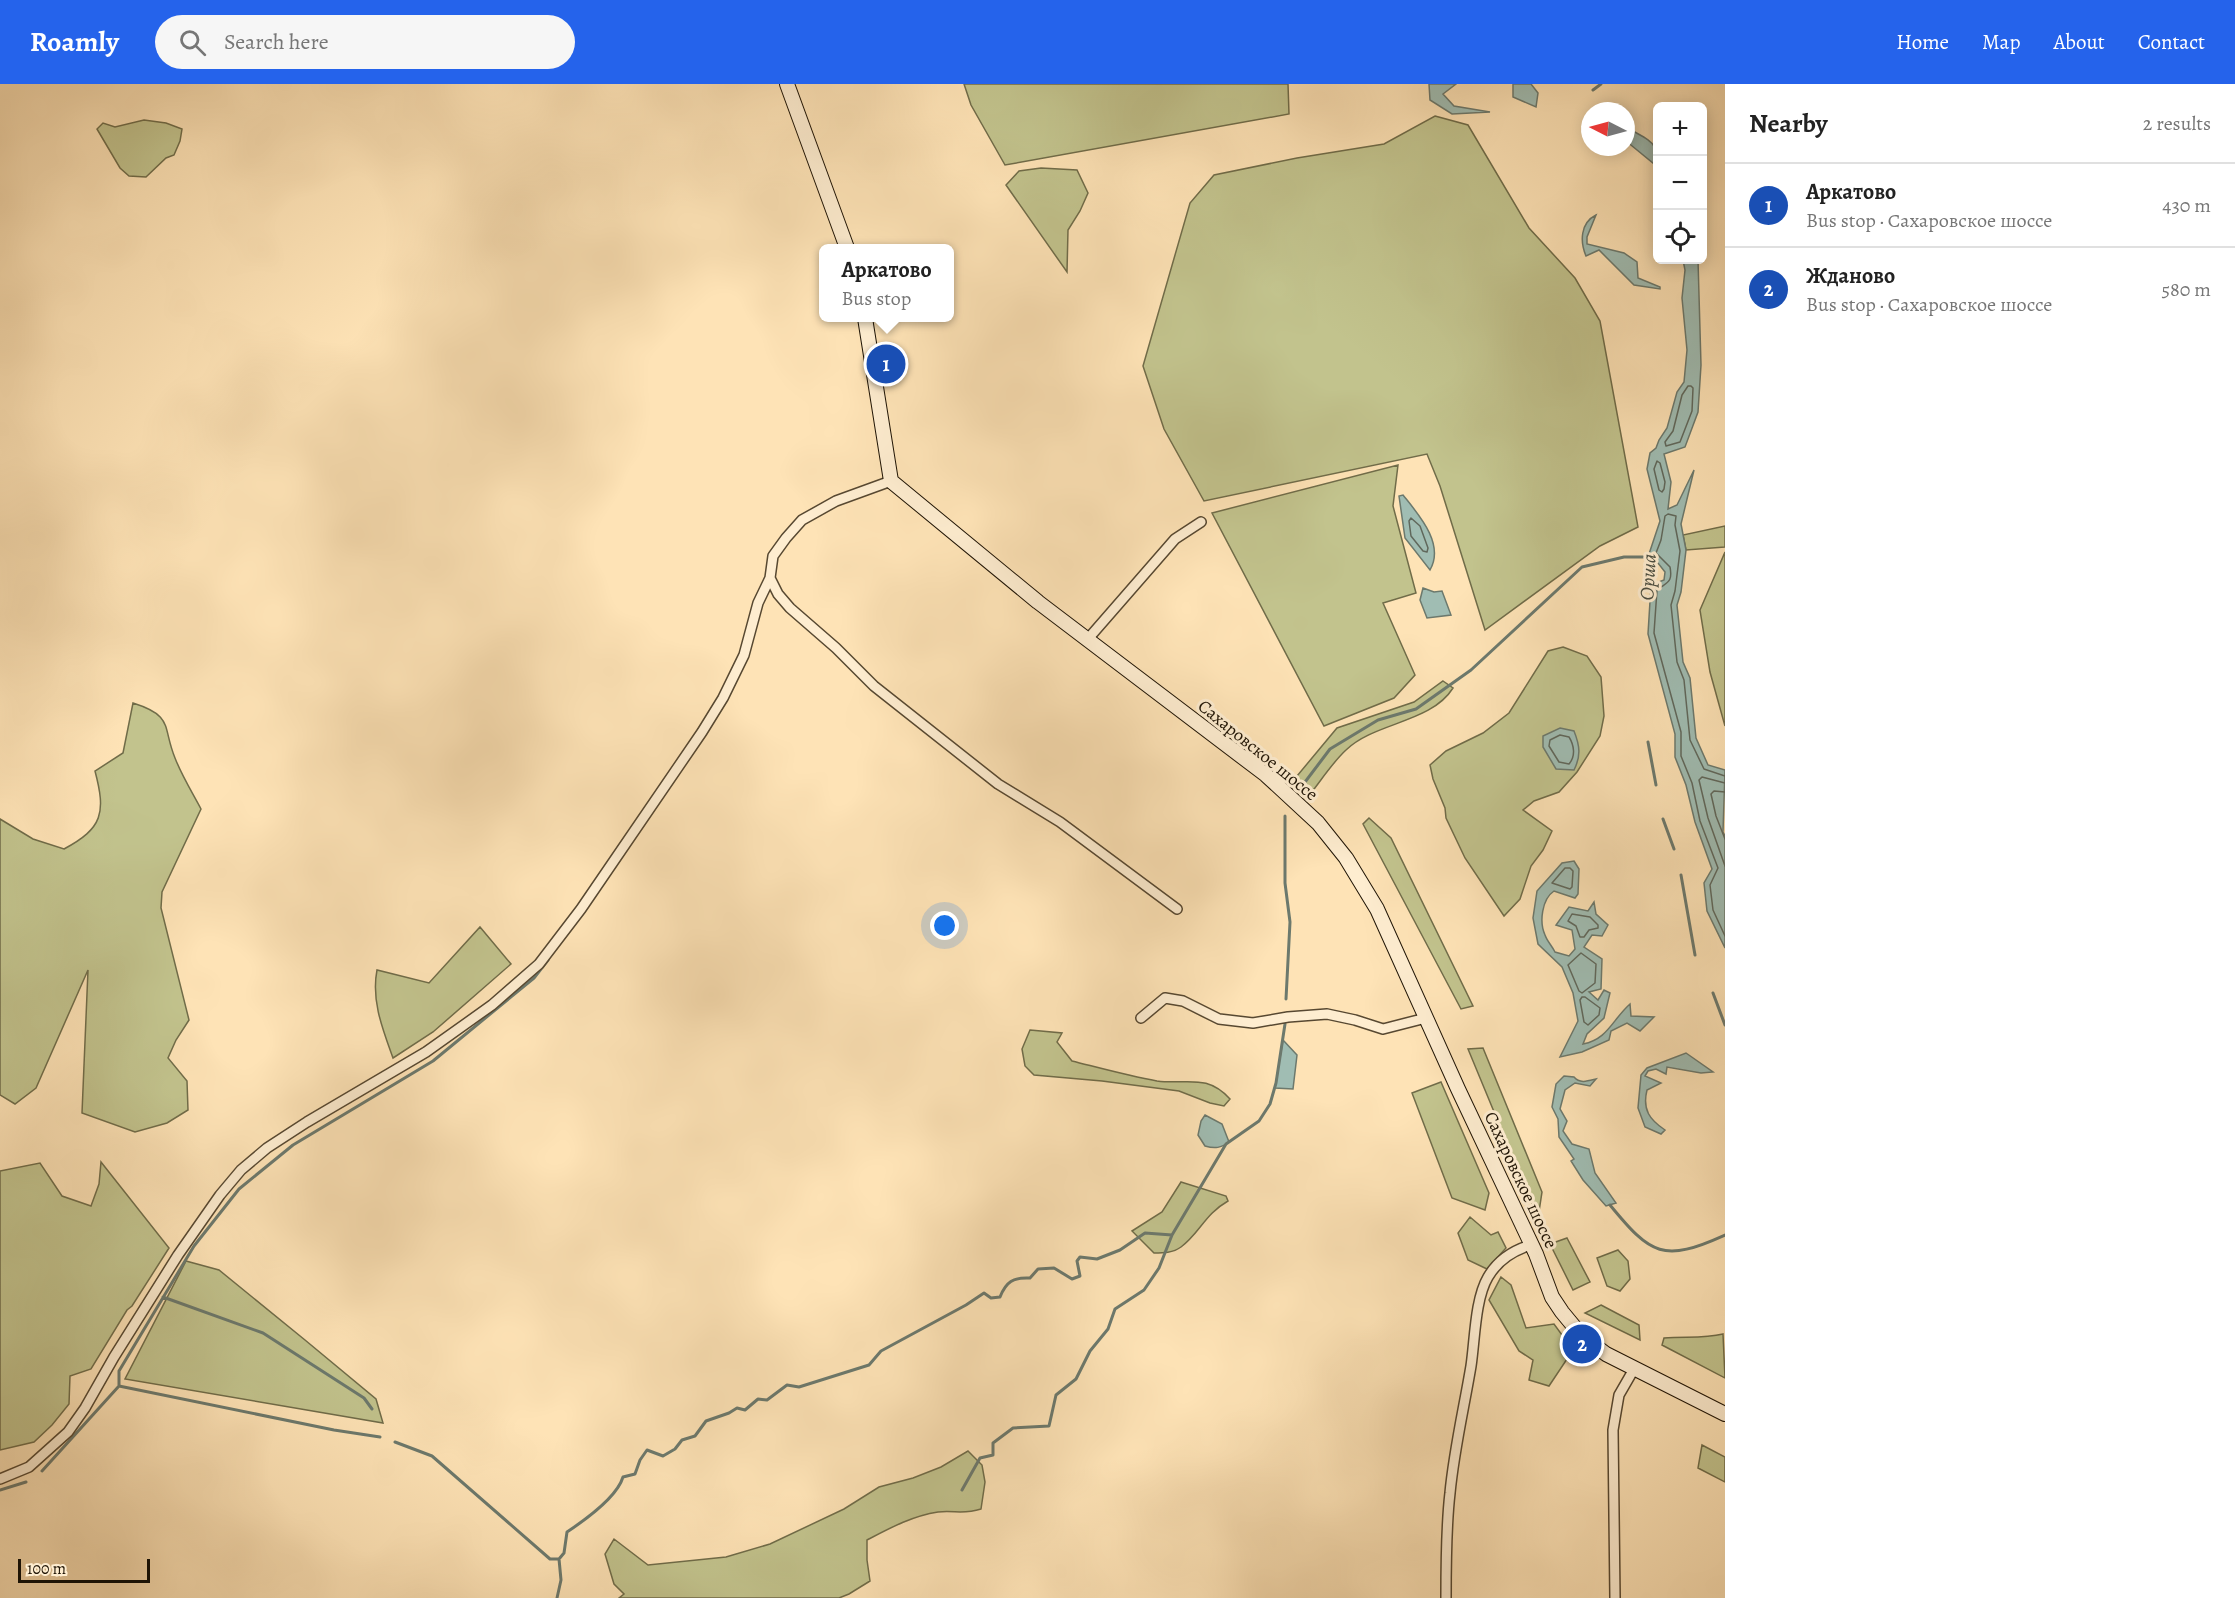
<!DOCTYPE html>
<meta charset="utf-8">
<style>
:root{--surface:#fff;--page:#f6f6f6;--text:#222;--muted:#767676;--line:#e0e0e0;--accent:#2563eb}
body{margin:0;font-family:Alegreya,serif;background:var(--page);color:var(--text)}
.controls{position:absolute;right:18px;top:18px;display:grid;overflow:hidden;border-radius:9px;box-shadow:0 3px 15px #0003}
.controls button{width:54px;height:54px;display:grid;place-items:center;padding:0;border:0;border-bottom:2px solid var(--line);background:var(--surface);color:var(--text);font:30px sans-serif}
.compass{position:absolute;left:1581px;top:18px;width:54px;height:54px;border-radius:50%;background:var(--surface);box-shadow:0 3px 15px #0003;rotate:276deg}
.scale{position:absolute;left:18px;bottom:15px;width:132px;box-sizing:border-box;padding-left:6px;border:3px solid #1f1405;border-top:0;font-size:16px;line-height:21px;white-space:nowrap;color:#1f1405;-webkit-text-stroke:4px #feedd0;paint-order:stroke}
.you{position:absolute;left:945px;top:842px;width:21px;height:21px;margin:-15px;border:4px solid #fff;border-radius:50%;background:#1a73e8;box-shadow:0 0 0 9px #1a73e833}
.badge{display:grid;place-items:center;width:39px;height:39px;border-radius:50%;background:var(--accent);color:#fff;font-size:20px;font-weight:700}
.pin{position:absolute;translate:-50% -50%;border:3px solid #fff;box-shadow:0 2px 6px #0006}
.popup{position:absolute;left:819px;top:160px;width:135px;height:78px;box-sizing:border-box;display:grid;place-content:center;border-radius:9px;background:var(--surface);filter:drop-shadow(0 2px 4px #0005);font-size:20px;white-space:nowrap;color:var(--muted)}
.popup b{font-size:22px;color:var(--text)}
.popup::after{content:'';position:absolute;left:50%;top:100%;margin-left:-12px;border:12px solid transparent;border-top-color:var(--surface)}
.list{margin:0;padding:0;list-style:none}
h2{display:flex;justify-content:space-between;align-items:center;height:78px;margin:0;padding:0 24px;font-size:26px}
h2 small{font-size:20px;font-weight:400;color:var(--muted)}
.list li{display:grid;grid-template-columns:39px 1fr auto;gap:18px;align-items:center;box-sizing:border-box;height:84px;padding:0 24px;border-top:2px solid var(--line)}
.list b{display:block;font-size:22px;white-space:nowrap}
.list p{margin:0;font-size:20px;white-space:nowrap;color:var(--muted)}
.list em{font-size:20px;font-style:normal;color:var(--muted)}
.icon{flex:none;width:33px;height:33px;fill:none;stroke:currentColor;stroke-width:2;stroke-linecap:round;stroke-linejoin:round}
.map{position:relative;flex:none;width:1725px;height:1514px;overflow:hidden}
header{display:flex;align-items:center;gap:36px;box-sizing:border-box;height:84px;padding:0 30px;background:var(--accent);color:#fff}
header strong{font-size:28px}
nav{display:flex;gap:33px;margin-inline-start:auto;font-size:21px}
.search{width:420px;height:54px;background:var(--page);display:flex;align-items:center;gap:15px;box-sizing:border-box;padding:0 21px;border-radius:33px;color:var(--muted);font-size:22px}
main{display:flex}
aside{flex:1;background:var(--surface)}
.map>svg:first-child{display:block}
.green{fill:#c2c38d;stroke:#706c49;stroke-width:1.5}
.water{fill:#a0bdb3;stroke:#6c796d;stroke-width:1.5}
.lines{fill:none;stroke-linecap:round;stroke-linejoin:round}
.shore{stroke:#60685c;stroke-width:1.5}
.stream{stroke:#6c796d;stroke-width:3}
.street-casing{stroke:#574831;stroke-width:12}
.secondary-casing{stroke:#1f1405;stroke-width:16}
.street{stroke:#feedd0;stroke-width:9}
.secondary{stroke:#feedd0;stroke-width:14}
.labels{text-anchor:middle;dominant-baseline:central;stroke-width:6;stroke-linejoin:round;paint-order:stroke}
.street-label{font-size:18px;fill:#1f1405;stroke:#feedd0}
.water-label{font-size:20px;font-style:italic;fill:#4c4f42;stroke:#feedd0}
</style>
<header>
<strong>Roamly</strong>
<div class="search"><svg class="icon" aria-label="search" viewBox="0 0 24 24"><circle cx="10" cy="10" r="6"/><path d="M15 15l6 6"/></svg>Search here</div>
<nav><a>Home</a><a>Map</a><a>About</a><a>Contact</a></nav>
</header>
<main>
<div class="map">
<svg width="1725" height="1514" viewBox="0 0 1725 1514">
<rect width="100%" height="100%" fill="#fee3b6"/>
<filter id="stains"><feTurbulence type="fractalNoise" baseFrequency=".00333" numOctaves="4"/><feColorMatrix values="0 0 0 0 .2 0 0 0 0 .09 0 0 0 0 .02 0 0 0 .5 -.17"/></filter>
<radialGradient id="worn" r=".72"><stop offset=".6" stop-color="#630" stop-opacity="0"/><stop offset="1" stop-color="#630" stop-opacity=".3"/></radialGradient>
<path class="green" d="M964,0H1288L1289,30L1005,81L971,21Z
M1435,32L1468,41L1529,144L1575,194L1600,237L1638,443L1600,462L1485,546L1440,402L1427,370L1204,417L1164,345L1143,282L1190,119L1214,91L1297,74L1384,60Z
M144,36L166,39L182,45L180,57L174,71L166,74L146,93L129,92L120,84L97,45L103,39L115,43Z
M1041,84L1077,86L1088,109L1080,127L1068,146L1067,188L1006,101L1019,87Z
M1398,381L1393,422L1416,509L1383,519L1415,591L1394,614L1324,642L1212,429Z
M1725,442V463L1686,466L1683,451Z
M1725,468V642L1710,588L1700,526Z
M1563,563L1587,572L1601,593L1604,632L1600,652L1577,688L1559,708L1534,717L1523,726L1552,747L1543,766L1531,782L1520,815L1504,832L1465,774L1446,734L1445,724L1433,695L1430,681L1446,667L1483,649L1509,629L1548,567Z
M1443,597L1453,604C1431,639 1375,638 1346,666C1333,678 1322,695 1311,709L1292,698L1337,644L1414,618Z
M133,619C174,632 162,642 175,674C182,692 192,708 201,725L162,808L161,824L189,936L176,956L168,974L187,997L188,1026L167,1039L135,1048L82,1029L88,886L36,1004L15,1020L0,1011V735L33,755L64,765C103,744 106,729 95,687L123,669Z
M1369,734L1391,754L1473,922L1461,925L1363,740Z
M480,843L511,880L433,948L393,974C383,946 371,917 377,886L429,899Z
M1030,946L1062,949L1057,958L1072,977C1100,984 1129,992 1157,997C1187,1001 1206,989 1230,1015L1224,1022L1210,1019L1179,1007L1102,997L1034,991L1025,982L1022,965Z
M1483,964L1542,1108L1538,1134L1468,965Z
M1441,998L1489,1109L1485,1126L1452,1114L1412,1009Z
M101,1078L169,1164L132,1222L127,1226L91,1285L70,1292L69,1320L52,1341L34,1358L0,1366V1087L40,1079L62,1112L91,1122L99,1100Z
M1181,1098L1226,1112L1228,1117C1205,1130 1199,1150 1181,1163C1173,1169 1163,1169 1154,1169L1132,1147L1162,1128Z
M1470,1133L1491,1151L1498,1148L1506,1164L1487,1185L1468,1176L1458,1149Z
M1567,1154L1590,1198L1573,1206L1550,1160Z
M1618,1166L1628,1177L1630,1195L1620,1207L1607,1202L1597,1174Z
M186,1177L219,1186L305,1256L376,1315L383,1339L125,1295Z
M1501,1193L1511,1201L1526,1244L1554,1240L1573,1266L1549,1302L1529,1296L1533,1276L1519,1267L1489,1216Z
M1601,1221L1639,1241L1640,1256L1585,1229Z
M1723,1250L1725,1294L1662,1261L1664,1254C1684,1252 1703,1255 1723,1250Z
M1702,1361L1725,1373V1398L1698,1384Z
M968,1367L982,1381L985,1398L981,1425C962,1431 955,1426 938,1428C912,1432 890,1444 867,1456V1476L870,1497L849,1510L839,1514H619L624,1510L614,1500L605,1470L614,1455L648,1481L726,1473L770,1460L844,1425L879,1403L913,1394L941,1383Z"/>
<path class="water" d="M1429,0H1456L1443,10L1454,22L1490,28L1452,30L1430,16Z
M1513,0H1531L1538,9L1536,23L1513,13Z
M1626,43C1655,60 1658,56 1657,91L1654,80L1626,57Z
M1596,131L1587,153V160L1624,169L1637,178L1638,194L1660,203V205L1634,201L1599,166L1586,172C1580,158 1580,139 1596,131Z
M1683,176H1698L1701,281L1698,328L1685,363L1664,370L1671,398L1668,425L1677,421L1694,386L1681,440L1686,466L1681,508L1677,521L1683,578L1690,594L1696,654L1708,681L1725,686L1723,748L1725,752V864L1707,827L1704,799L1712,785L1695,738L1686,701L1675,673V650L1648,550L1651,501L1664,496L1665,488L1658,479L1648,473L1660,437L1647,385L1650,369L1656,364L1659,356L1667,344L1677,308L1684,298L1687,266L1682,214L1685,186Z
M1403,411C1419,431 1445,460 1430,486L1405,454L1399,412Z
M1423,504L1434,508L1442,507L1451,531L1427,534L1420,516Z
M1560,644L1574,647C1580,662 1581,672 1574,686L1556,685L1543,663V652Z
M1574,777L1579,785L1578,810L1575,814L1554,807C1542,815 1539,838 1545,851C1547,857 1552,862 1555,868L1569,872L1575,865L1572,846L1556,841L1569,823L1588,827L1594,818L1596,830L1608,841L1602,852L1592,851L1584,863L1602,875L1601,905L1589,908L1598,916L1604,906L1610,909L1604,934L1587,950L1583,960C1608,955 1612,936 1630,920L1631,932L1654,933L1640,947L1627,939L1611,947L1609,956L1582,968L1560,973L1578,937L1573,909L1562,883L1538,860L1533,834L1537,807L1562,779Z
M1283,956L1297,971L1293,1005L1275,1004Z
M1686,969L1713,988L1701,989L1667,983L1666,990L1656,985L1648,987L1645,992L1661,999L1647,1006C1642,1026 1650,1036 1665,1046L1661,1050L1645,1043L1638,1024L1641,991L1647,984Z
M1564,992L1574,993C1580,1000 1588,997 1596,995L1590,1002L1575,999L1565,1006L1560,1025L1567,1037L1563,1047L1572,1060L1589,1065L1595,1089L1616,1119L1606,1122L1583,1096L1571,1077L1574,1075L1559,1053L1558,1035L1552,1023L1556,1000Z
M1205,1031L1222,1040L1229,1058C1221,1064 1215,1065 1205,1062L1198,1051L1201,1037Z"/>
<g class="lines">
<path class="shore" d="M1688,302H1691L1693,304L1692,327L1680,358L1666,362L1665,358L1673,347L1682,311Z
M1657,377L1660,379L1665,398L1664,405L1662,408L1659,406L1654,385Z
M1411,434L1420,442L1428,464L1427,468L1423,467L1411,452L1409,437Z
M1560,651L1569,653C1574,661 1576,672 1569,680L1559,678L1549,662L1550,656Z
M1725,692L1704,685L1690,656L1684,596L1677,578L1671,521L1675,507L1680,467L1675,441L1676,432L1668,430L1665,432L1661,456L1656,469L1670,483C1673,499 1667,498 1657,506L1654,549L1681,648V672L1692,699L1700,737L1718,784L1710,801L1713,826L1725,852
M1725,699L1702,693L1699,696L1708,734L1725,782
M1725,708L1714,707L1711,710L1716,732L1725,755
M1565,784H1570L1573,787L1572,803L1570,805L1552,799Z
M1572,830L1590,833L1598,841V844L1589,846L1584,853H1580L1576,842L1568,837Z
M1581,869L1596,880L1595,899L1582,909L1579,907L1568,881Z
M1582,913H1585L1600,924L1599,931L1588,941L1584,938L1580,916Z"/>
<path class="stream" d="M1593,6L1601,0
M1648,658L1656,701
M1299,706L1330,665L1378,636L1416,625L1471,586L1582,483L1624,473H1651
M1285,732V799L1290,838L1286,915
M1663,735L1674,765
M1681,791L1695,871
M1713,909L1725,941
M1610,1121C1651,1171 1663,1179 1725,1151
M163,1213L263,1249L364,1314L372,1325
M119,1302L334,1346L380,1353
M395,1358L432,1372L550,1475H559
M42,1387L119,1302V1287L194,1162L239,1105L293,1061L433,977L534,894L548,876
M0,1406L26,1398
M962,1406L980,1374L993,1371V1359L1013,1344L1049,1342L1056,1311L1076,1295L1090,1267L1108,1245L1115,1225L1144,1206L1159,1184L1172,1151
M557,1514L561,1496L559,1475L564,1469L567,1448C585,1436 617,1413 623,1393L635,1390L640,1376L647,1366L663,1372L675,1365L682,1356L695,1352L706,1337L729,1329L737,1324L745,1326L758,1315L767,1316L787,1301L799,1303L869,1281L881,1267L966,1221L984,1209L991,1214L1000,1213C1006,1198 1013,1193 1030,1194L1038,1185L1054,1184L1072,1195L1080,1192L1077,1177L1080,1173L1097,1175L1120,1166L1145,1149L1172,1151L1226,1060L1259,1037L1270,1020L1276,999L1285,940"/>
<g class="street-casing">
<path id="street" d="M770,494L778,510L790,524L836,564L874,602L998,700L1060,738L1177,825
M1087,556L1175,455L1201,438
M1141,934L1165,914L1183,917L1219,935L1253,939L1288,933L1327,930L1355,936L1383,945L1426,934
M0,1395L29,1383L68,1348L85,1324L114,1273L178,1171L220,1111L241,1086L267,1064L307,1038L426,968L492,921L539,880L581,825L702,648L723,614L744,571L758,519L770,494L773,472L786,454L802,436L836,417L891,397
M1446,1514C1446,1479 1446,1443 1450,1409C1454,1366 1464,1324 1471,1282C1475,1255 1475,1215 1488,1193C1498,1176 1514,1166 1531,1161
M1615,1514L1613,1346L1619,1311L1634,1285"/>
</g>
<g class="secondary-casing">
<path id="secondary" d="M787,0L847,164
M865,234L891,397L1038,518L1266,691L1318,739L1346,774L1377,825L1458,1005L1536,1170L1552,1213L1562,1228L1581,1251L1606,1270L1725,1330"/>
</g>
<use href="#street" class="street"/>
<use href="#secondary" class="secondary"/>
</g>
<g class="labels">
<g class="street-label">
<text transform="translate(1258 666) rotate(39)">Сахаровское шоссе</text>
<text transform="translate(1521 1096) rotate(65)">Сахаровское шоссе</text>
</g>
<g class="water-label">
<text transform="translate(1648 493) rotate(-87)">Орша</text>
</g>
</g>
<rect width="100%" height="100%" filter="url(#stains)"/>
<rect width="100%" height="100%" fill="url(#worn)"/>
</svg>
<div class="controls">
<button>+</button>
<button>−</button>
<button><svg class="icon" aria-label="locate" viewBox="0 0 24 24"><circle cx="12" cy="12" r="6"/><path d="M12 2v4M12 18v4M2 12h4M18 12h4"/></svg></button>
</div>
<svg class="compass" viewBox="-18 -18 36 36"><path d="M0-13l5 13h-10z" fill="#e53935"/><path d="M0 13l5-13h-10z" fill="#767676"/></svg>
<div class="scale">100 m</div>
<div class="you"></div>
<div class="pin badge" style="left:886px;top:280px;background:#1a4fb4">1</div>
<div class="popup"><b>Аркатово</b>Bus stop</div>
<div class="pin badge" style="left:1582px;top:1260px;background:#1a4fb4">2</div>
</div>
<aside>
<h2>Nearby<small>2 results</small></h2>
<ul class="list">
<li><span class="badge" style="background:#1a4fb4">1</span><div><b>Аркатово</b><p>Bus stop · Сахаровское шоссе</p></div><em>430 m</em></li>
<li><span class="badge" style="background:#1a4fb4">2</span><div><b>Жданово</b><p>Bus stop · Сахаровское шоссе</p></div><em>580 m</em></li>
</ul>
</aside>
</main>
